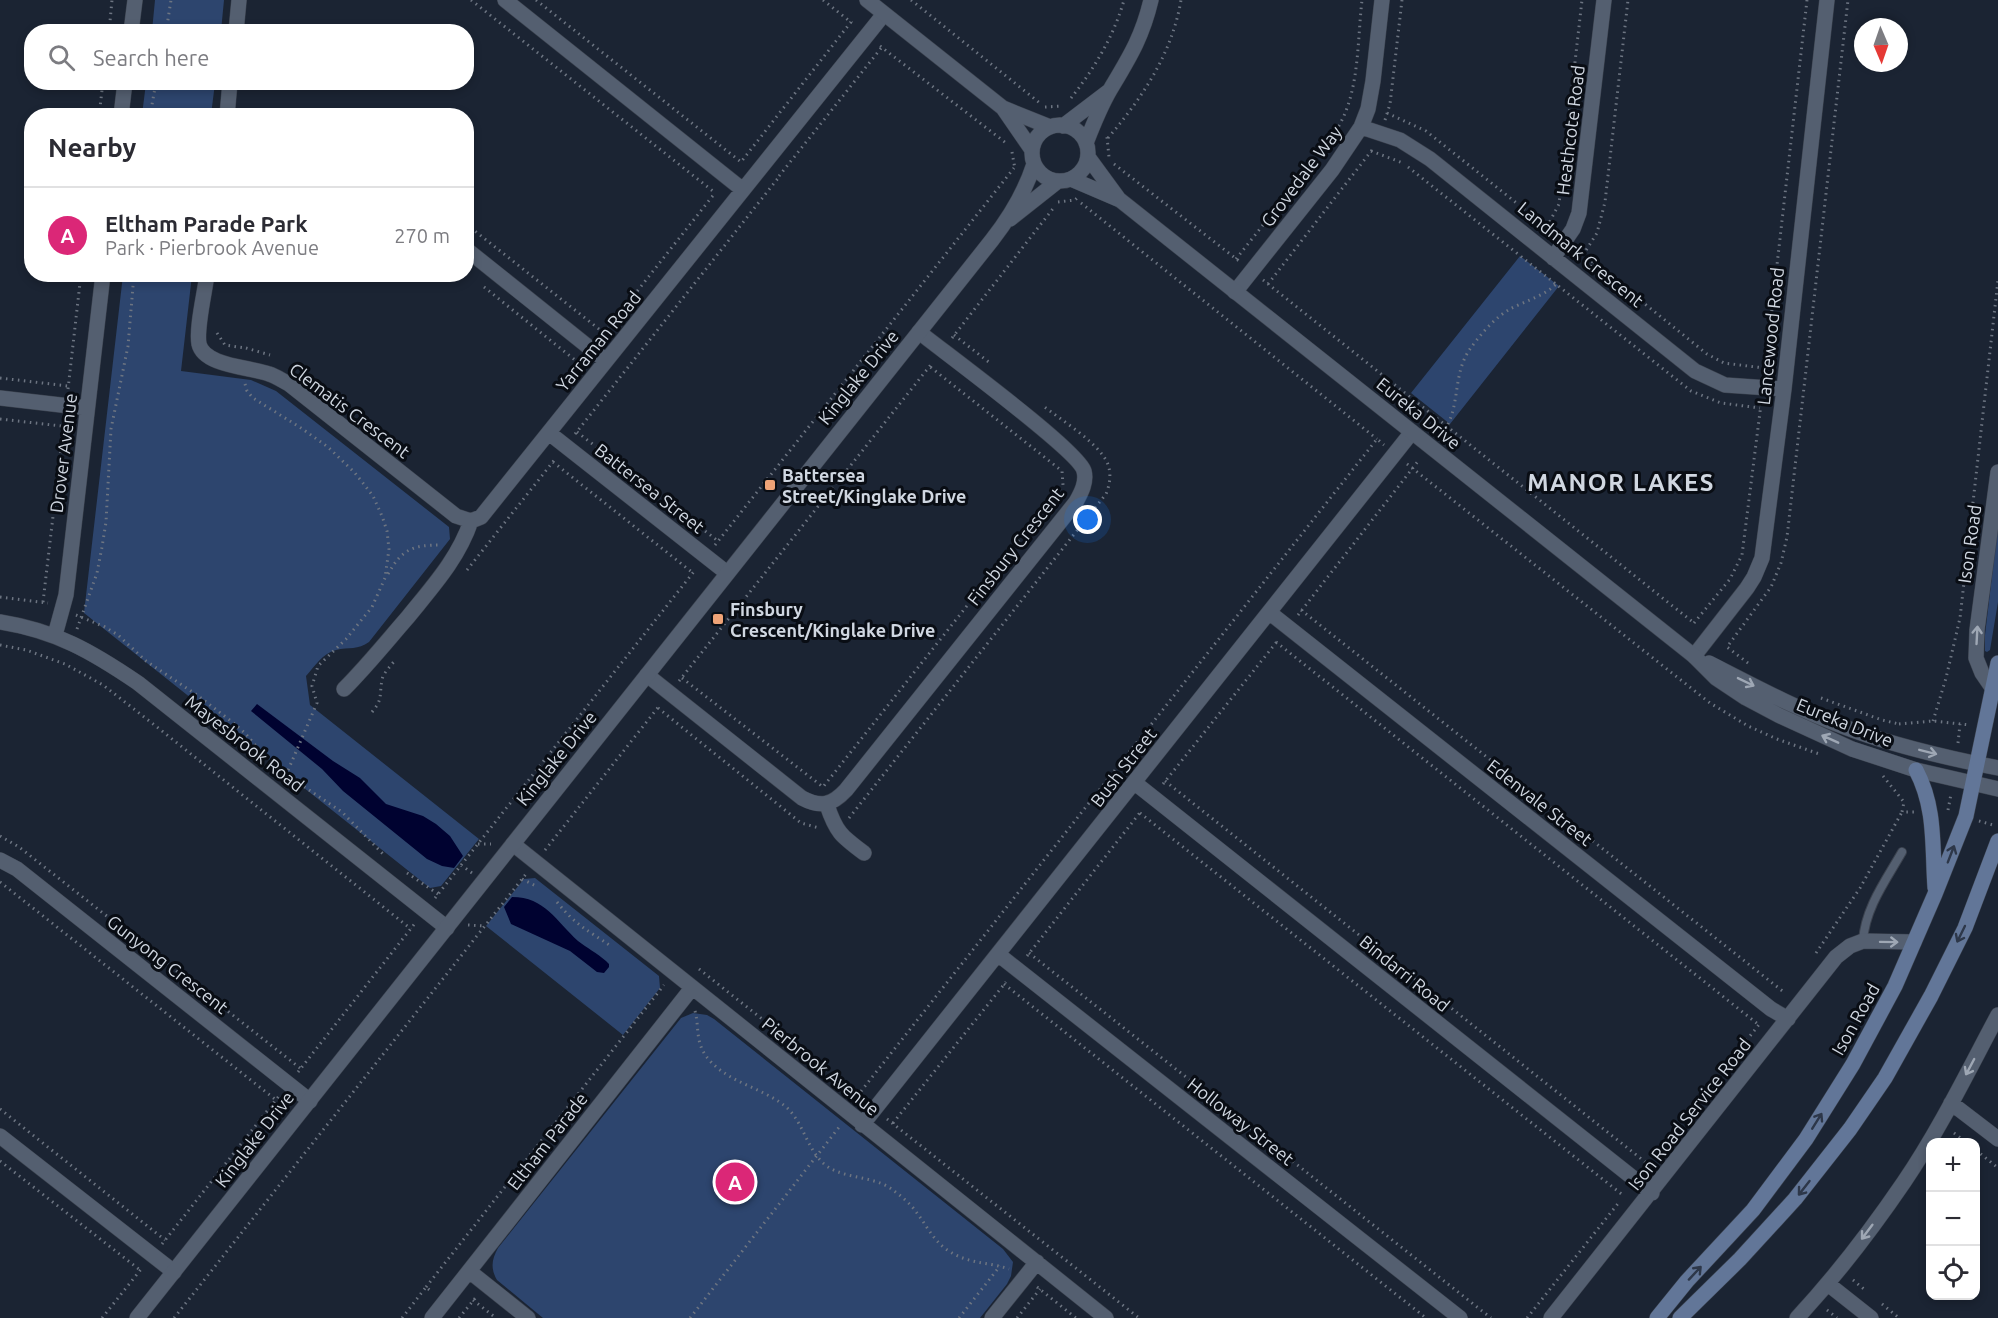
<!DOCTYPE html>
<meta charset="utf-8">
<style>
:root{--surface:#fff;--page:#f2f2f3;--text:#2b2b33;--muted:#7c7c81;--line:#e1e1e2;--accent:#db2777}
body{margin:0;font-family:Ubuntu,sans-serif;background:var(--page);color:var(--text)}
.controls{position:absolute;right:18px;bottom:18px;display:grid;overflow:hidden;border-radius:12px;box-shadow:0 3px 9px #0003}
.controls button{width:54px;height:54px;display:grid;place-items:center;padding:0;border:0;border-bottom:2px solid var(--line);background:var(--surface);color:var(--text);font:30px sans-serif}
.compass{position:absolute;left:1854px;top:18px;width:54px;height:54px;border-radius:50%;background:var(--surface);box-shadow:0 3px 9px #0003;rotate:178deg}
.you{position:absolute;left:1088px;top:520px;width:21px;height:21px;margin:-15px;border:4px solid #fff;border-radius:50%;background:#1a73e8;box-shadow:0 0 0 9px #1a73e833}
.badge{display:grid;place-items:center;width:39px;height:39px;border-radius:50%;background:var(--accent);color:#fff;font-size:20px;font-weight:700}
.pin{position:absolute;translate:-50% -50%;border:3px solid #fff;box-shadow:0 2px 6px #0006}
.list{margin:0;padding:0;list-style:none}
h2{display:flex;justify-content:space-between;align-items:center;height:78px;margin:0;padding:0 24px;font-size:26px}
h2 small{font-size:20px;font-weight:400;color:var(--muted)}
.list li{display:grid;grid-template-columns:39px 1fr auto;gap:18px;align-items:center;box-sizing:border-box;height:96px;padding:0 24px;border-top:2px solid var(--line)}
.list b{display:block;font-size:22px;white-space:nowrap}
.list p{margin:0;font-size:20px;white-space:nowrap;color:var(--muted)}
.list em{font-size:20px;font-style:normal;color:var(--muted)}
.icon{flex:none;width:33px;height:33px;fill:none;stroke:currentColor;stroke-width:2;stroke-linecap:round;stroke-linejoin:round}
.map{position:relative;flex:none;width:1998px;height:1318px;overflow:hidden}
.search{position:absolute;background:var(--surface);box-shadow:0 3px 9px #0003;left:24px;top:24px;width:450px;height:66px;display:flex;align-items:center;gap:15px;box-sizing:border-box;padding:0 21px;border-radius:24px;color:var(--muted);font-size:22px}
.panel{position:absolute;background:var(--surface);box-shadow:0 3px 9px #0003;left:24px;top:108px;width:450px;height:174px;border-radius:24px}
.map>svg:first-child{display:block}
.green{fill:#2d456e}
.water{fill:#000230}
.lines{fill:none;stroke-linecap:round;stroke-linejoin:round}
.service-casing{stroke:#3b424e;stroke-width:10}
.minor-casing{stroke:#3b424e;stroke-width:16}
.tertiary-casing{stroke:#3b424e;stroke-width:16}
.secondary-casing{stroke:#3b424e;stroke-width:16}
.path{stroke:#6d7582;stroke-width:3;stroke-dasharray:1.5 4.5;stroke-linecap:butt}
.service{stroke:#545f70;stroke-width:8}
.minor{stroke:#545f70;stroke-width:15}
.tertiary{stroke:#545f70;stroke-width:15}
.secondary{stroke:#627698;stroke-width:15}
.oneway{stroke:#9ea7b4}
.oneway2{stroke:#2d3749}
.poi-dot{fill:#efa377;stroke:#090d14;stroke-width:2}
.labels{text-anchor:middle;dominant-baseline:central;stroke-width:6;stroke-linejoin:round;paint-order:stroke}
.street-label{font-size:18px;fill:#d0d7e1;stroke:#090d14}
.poi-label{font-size:18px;font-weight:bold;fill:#d0d7e1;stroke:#090d14;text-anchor:start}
.district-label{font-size:24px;font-weight:bold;letter-spacing:1.5px;fill:#d0d7e1;stroke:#090d14}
</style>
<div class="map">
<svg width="1998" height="1318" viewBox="0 0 1998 1318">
<rect width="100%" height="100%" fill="#1b2433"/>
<path class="green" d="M155,0H224L221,31H152Z
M146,83H215L211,115H142Z
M1520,256L1559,286L1450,424L1411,393Z
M123,275H192L181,371L251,380L276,391L449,527L450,539L369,642C358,650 349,647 336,650C322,654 315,666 306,676L310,705L479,839L441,886L430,888L84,613Z
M1998,524V602L1990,650L1987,652L1985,651V635Z
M535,878L659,976L660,988L623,1035L486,926L524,879Z
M693,1013L707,1015L714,1019L1003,1249L1013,1262L1011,1276L1007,1284L980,1318H543L497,1280C490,1268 492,1259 498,1248L681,1018Z"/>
<path class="water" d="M257,704L333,761L360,778L386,804L423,816L436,824L450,836L463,856L454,868L442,866L427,859L343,791L322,769L251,711Z
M512,897C545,897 556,921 578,941C587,948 597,953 606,961L609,964V967L604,973L597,972L570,951L511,924L504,907Z"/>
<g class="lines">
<g class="service-casing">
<path id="service" d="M1863,941C1865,908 1886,880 1902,852"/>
</g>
<g class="minor-casing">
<path id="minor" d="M505,0L743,190
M131,32L135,0
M236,32L239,0
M121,116L125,82
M227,116L230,82
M1361,127L1400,140L1430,159L1695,371L1725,385L1784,389
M466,249L606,361
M1553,258L1573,229L1579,213L1604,0
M207,274C205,292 196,328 199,344C204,366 250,367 269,374C276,376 283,381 289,384L456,516L471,521
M1235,292L1332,170L1361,127L1368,109L1373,81L1382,0
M0,398L87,408
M549,433L727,573
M1270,613L1771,1009L1788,1019
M0,622C56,631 91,651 138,683L447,928
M55,635L66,595L103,274
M1694,656L1747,588L1754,577L1762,558L1784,389L1827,0
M647,675L802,798C821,808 832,805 846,790L1076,502C1081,493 1087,482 1084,471C1079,451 944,352 919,332
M344,689C367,666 387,641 408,617C433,586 458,559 471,521L481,517L884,14
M1993,689L1982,673L1976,658L1977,630L1998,472
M1135,783L1652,1193
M827,805C836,832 841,836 864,853
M513,844L1106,1318
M0,860L17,869L310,1101
M999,955L1460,1318
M1951,1103L1998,1139
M862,1125L1412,432
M0,1136L174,1272
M469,1271L528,1318
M1828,1284L1871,1318
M432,1318L692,988
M992,1318L1037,1262
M1551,1318L1836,957L1850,946L1863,941L1914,942
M1797,1318C1836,1276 1872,1229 1904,1182C1940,1129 1968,1071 1998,1015"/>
</g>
<g class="tertiary-casing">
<path id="tertiary" d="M867,0L1003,108L1050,127
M1003,108L1032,150
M1032 153a28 28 0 1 1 56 0a28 28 0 1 1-56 0Z
M1063,126L1109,91
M1086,143C1093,125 1100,107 1110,90C1129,58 1142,38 1151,0
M1088,157L1118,198
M1071,179L1120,200L1694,656L1716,678L1746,698L1778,715L1852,749L1916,770L1998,789
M1010,219L1058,181
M1709,663C1754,686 1799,710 1847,728C1895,746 1947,758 1998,768
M137,1318L992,240C1010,217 1025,192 1034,164"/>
</g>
<g class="secondary-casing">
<path id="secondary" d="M1916,770C1936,808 1932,846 1935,888
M1657,1318L1687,1281L1753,1210L1806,1139L1853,1064L1895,986L1935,894L1966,816L1998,663
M1680,1318L1740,1259L1795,1199L1850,1129L1885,1078L1931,996L1965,928L1998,841"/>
</g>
<path class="path" d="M471,0L714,192
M536,0L741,162L851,22
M823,0L852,23
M911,0L1041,104
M109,32L112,0
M166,32L171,0
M880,46L1006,143
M1071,98C1094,69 1114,36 1124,0
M1045,107L1063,106
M1387,113L1426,131L1553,232
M99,116L103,82
M150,116L156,82
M1385,120L1390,104L1402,0
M1107,137L1109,157
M1108,138C1142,98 1172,54 1181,0
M1371,151L1403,163
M1012,152L1015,169
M1114,164L1239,261
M1408,167L1691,391L1721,403L1760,408
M779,176L882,47
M1058,202L1075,200L1077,198
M1081,203L1377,439
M466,224L604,333
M1547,227L1559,204L1582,0
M1577,251L1594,263L1590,268
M1583,255L1597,233L1605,202L1628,0
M1236,259L1329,142C1336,131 1343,120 1347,108C1359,75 1358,35 1362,0
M1594,263L1707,354L1724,363L1764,368
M1263,280L1694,623
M1268,284L1372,150
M484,287L580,364
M217,333L225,345L245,348
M954,335L990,363
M600,338L715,193
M952,338L1055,206
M246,348L270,355
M1765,371L1807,0
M0,378L68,386
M245,384L247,391L253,398L301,428L328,447L355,473L373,496L382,516L387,531L389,549L385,578L372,607L346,639L318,666L312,686L317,703L286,775
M68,389L81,274
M0,419L70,427
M577,432L718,541
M575,434L779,177
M1441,434C1461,412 1452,378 1468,352C1478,337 1494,318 1510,309C1525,301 1547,295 1558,282
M553,462L693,573
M1407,464L1710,703L1748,726L1777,739L1822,755
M715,545L1014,168
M467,570L556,458
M388,574C402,549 413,545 441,545
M0,597L48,603
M43,602L64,422
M1301,610L1785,993
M76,615L105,627L118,635L146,661L197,695L231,721L245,733L273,766L342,812L383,854
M1298,615L1419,460
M1694,623L1730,579L1742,555L1761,404
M77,629L97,573L102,547L106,522L111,429L128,346L134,274
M1276,642L1759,1025
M0,645L26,650L65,664L103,685L157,727L411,929
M1748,663L1727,647L1771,587L1781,563L1787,537L1848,0
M682,678L823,787L1063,485L1062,471L929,366
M679,681L933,362
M1821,698L1882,720L1899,724
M658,708L801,823L819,828
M372,712C383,699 379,696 382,680C383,673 391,666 395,660
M1933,721L1946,678L1960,618L1998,280
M1899,724L1933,721L1970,725
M1958,743L1960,724
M1883,776L1904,802L1902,812H1915
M1165,781L1649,1165
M1163,784L1279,639
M1948,810L1951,794
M1140,813L1624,1196
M849,818L1106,494C1111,482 1112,468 1104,457C1091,438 1061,420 1042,405
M1979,821L1993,825
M0,836L19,847L300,1068
M478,844H491
M545,850L660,705
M461,865L472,873
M407,873L438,894
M522,879L538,887
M0,882L276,1100
M435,898L696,569
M557,902C576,926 588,930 612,947
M468,925L484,926
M1029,953L1491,1318
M1816,953L1860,888L1902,812
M1027,956L1142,810
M699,969L858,1095
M1004,984L1426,1318
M695,1011C700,1030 694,1044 711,1062C731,1083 762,1088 785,1106C803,1121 806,1147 823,1163C840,1179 870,1175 890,1188C900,1195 910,1203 917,1213C927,1226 934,1242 949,1251C968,1264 989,1262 1009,1269
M298,1072L416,922
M864,1099L858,1095L1377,439L1384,445
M0,1109L165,1240
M887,1119L1139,1318
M893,1123L1006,982
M1676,1130L1761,1022
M1954,1133L1966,1142
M1976,1150L1998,1168
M0,1161L140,1270
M162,1244L279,1096
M1853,1280L1865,1290
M426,1287L664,985
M1037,1287L1076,1318
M473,1300L496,1318
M1882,1304L1899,1318
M1827,1310L1837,1318
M102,1318L142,1268
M174,1318L526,874
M402,1318L426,1287L432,1292
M459,1318L477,1296
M690,1318L840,1126
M959,1318L1000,1266
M1017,1318L1040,1289
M1527,1318L1620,1201"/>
<use href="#service" class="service"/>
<use href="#minor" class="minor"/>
<use href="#tertiary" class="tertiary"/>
<use href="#secondary" class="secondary"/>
</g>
<defs><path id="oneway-shaft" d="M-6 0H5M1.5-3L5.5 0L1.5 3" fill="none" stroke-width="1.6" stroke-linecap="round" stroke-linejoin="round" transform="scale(1.5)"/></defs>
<g class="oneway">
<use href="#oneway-shaft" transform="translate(1977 635) rotate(-87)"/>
<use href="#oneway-shaft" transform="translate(1746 682) rotate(26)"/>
<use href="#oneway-shaft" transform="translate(1830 739) rotate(-156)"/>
<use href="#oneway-shaft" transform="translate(1928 752) rotate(14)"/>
<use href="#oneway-shaft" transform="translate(1889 942) rotate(1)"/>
<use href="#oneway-shaft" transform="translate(1970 1067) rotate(118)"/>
<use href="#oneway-shaft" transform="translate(1867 1232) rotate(127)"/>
</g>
<g class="oneway2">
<use href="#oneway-shaft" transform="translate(1951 854) rotate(-69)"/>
<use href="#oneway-shaft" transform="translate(1961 934) rotate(116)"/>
<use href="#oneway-shaft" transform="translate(1817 1121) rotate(-58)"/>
<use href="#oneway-shaft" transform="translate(1804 1188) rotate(128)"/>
<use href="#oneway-shaft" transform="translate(1695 1273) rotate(-47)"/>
</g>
<g class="poi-dot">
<rect x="764" y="479" width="12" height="12" rx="3"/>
<rect x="712" y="613" width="12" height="12" rx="3"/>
</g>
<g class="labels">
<g class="street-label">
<text transform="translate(1570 130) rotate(-83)">Heathcote Road</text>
<text transform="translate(1301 176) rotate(-53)">Grovedale Way</text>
<text transform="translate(1581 254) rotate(39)">Landmark Crescent</text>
<text transform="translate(1770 336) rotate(-84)">Lancewood Road</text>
<text transform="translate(598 341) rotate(-51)">Yarraman Road</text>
<text transform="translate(858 377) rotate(-51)">Kinglake Drive</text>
<text transform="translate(350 410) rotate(37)">Clematis Crescent</text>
<text transform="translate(1419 413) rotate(39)">Eureka Drive</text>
<text transform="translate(63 453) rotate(-83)">Drover Avenue</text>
<text transform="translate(650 488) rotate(38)">Battersea Street</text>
<text transform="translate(1969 544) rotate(-82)">Ison Road</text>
<text transform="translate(1015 546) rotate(-52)">Finsbury Crescent</text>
<text transform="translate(1845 722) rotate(22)">Eureka Drive</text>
<text transform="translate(245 743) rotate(38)">Mayesbrook Road</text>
<text transform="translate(556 758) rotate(-51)">Kinglake Drive</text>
<text transform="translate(1123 767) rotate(-52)">Bush Street</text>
<text transform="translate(1540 802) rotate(38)">Edenvale Street</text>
<text transform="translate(168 964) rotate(38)">Gunyong Crescent</text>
<text transform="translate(1405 973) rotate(39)">Bindarri Road</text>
<text transform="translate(1855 1019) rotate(-61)">Ison Road</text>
<text transform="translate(821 1066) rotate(39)">Pierbrook Avenue</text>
<text transform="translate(1689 1114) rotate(-52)">Ison Road Service Road</text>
<text transform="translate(1241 1121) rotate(38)">Holloway Street</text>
<text transform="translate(254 1139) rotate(-52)">Kinglake Drive</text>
<text transform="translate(547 1141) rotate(-52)">Eltham Parade</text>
</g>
<g class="poi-label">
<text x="782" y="475">Battersea<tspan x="782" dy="21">Street/Kinglake Drive</tspan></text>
<text x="730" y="609">Finsbury<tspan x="730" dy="21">Crescent/Kinglake Drive</tspan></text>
</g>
<g class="district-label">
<text x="1621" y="482">MANOR LAKES</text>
</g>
</g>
</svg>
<div class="controls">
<button>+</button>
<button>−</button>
<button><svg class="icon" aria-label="locate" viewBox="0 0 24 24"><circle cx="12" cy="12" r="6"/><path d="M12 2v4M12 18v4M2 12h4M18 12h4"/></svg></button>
</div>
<svg class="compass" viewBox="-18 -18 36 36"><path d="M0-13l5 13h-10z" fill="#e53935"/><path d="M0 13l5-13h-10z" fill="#7c7c81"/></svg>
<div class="you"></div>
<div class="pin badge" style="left:735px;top:1182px">A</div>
<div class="search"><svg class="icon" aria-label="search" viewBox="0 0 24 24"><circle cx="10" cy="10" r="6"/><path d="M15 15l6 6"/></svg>Search here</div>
<section class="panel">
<h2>Nearby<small></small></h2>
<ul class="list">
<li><span class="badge">A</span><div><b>Eltham Parade Park</b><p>Park · Pierbrook Avenue</p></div><em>270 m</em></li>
</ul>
</section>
</div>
